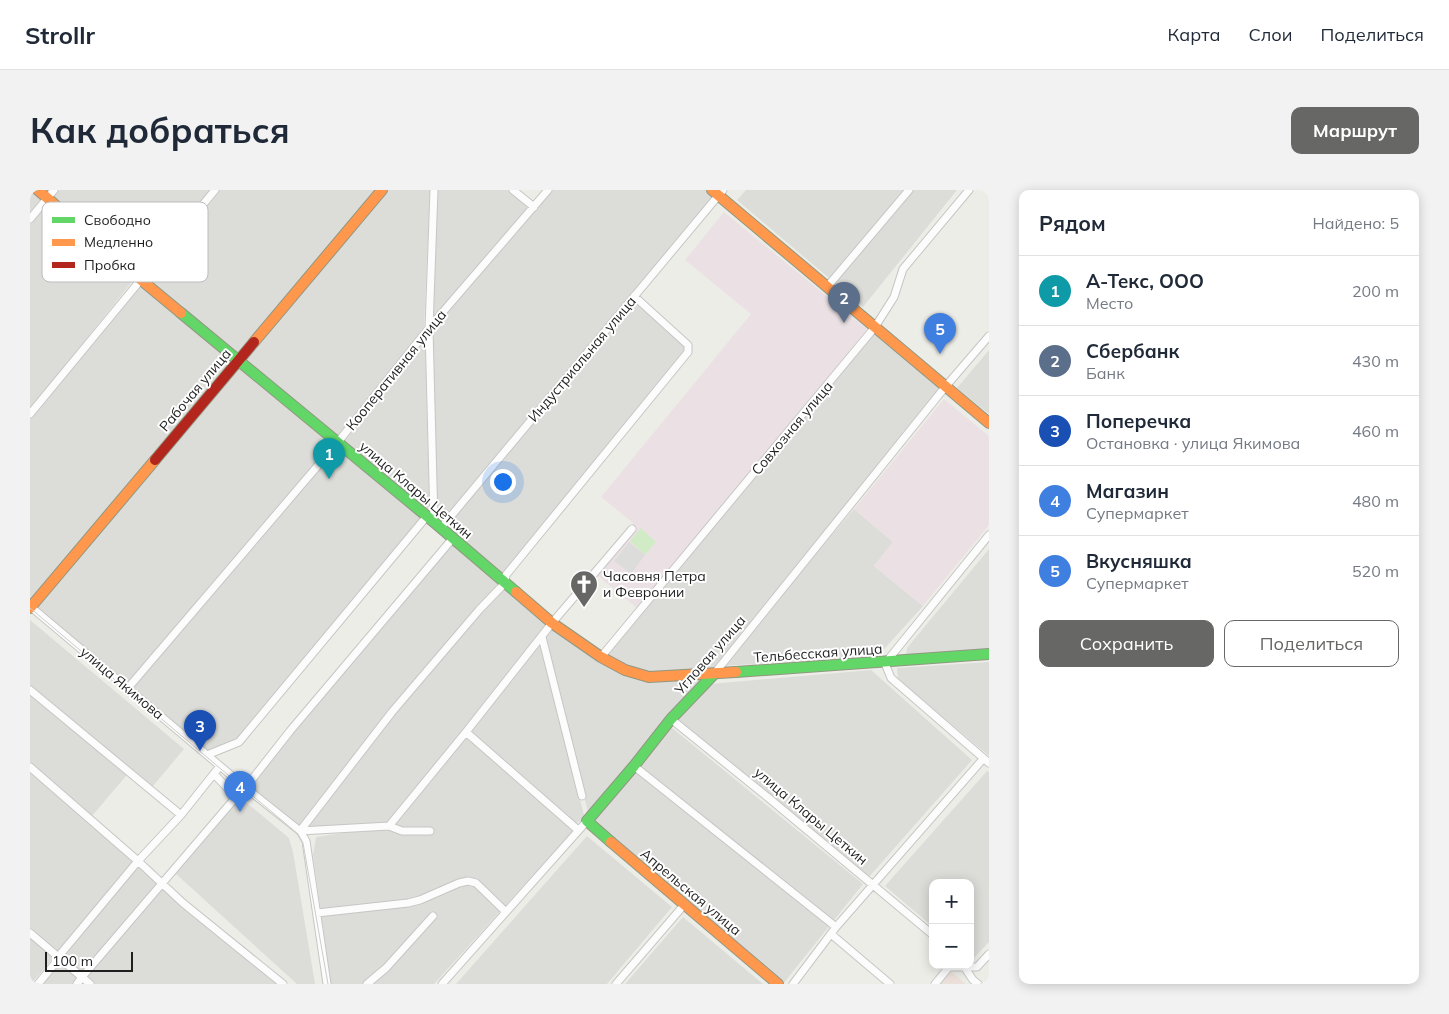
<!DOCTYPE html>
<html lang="ru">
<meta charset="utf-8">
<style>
:root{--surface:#fff;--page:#f2f2f3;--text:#1f2937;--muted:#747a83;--line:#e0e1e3;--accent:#676765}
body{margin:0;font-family:Mulish,sans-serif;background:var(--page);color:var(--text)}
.controls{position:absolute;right:15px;bottom:15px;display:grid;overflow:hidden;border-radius:10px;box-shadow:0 2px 12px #0003}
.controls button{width:45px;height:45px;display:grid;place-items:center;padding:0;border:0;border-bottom:1px solid var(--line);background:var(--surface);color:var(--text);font:25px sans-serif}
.scale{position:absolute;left:15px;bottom:12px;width:88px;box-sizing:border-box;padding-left:5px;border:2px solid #1f1f1f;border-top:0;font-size:14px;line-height:18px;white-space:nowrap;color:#1f1f1f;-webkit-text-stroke:4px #fff;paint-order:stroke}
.you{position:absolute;left:472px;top:291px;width:18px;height:18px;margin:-12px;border:4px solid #fff;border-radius:50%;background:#1a73e8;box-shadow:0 0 0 8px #1a73e833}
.badge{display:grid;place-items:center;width:32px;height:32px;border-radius:50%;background:var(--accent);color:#fff;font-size:16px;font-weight:700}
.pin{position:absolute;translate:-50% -41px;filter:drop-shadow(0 1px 2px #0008)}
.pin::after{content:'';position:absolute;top:26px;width:18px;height:15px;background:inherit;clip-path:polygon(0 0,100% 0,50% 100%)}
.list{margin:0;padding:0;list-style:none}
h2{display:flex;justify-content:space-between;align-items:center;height:65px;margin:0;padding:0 20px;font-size:21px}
h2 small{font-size:16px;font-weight:400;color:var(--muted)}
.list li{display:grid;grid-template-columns:32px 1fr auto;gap:15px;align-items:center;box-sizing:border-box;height:70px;padding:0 20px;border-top:1px solid var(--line)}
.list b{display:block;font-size:19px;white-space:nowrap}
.list p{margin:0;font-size:16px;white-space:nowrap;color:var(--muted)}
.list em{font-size:16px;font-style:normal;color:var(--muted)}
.actions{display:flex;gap:10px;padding:15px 20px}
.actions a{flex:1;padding:11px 0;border:1px solid var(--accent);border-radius:10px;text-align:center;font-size:18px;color:var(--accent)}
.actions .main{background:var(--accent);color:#fff}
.map{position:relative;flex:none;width:959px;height:794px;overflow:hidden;border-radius:10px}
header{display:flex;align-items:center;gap:30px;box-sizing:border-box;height:70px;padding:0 25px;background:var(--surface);border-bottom:1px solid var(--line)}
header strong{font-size:24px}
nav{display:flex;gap:28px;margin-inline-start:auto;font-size:18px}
.intro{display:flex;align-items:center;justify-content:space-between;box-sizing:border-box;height:120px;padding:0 30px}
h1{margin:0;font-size:35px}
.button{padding:12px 22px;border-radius:10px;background:var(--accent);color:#fff;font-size:18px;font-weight:700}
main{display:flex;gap:30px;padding:0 30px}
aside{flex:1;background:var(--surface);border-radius:10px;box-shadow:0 2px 12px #0003}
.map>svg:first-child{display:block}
.residential{fill:#dcdcd9}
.commercial{fill:#ebe0da}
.industrial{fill:#ebe1e4}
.grass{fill:#d2ebc7}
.parking{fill:#dcdcda}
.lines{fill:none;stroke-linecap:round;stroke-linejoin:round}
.street-casing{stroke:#c6c6c4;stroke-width:9}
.fast-casing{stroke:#909880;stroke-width:12}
.slow-casing{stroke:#909880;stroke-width:12}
.jam-casing{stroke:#909880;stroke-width:12}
.street{stroke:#fcfcfc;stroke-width:7}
.fast{stroke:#63d668;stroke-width:10}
.slow{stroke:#ff974d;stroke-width:10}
.jam{stroke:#b3261e;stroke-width:10}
.tram{stroke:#cbcbca;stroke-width:1}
.labels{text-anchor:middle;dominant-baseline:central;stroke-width:4;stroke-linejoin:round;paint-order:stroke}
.street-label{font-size:14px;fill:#1f1f1f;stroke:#fff}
.poi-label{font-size:14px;fill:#1f1f1f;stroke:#fff;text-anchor:start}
.key{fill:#fff;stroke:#bcbcbc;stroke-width:1}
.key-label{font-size:14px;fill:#1f1f1f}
</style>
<header>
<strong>Strollr</strong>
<nav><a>Карта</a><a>Слои</a><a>Поделиться</a></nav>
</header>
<div class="intro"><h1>Как добраться</h1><a class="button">Маршрут</a></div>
<main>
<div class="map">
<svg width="959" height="794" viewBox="0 0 959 794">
<rect width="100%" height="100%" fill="#edede8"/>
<path class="residential" d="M0,0H2L12,8L0,22Z
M28,0H180L110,84L22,7Z
M189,0H347L211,167L115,88Z
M355,0H400L394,137L308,248L215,171Z
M406,0H479L500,18L402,133Z
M521,0H678L684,5L411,334L407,330L403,139Z
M716,0H927L833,117L707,10Z
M18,12L105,88L0,219V33Z
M111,94L206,173L0,412V229Z
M604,108L656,156V162L472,388L413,337Z
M846,139L913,197L684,482L619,485L573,467Z
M395,148L399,306V322L314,251L383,165Z
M959,160V224L927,198Z
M210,176L304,253L96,495L4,416Z
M309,256L393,326L207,549L178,561L101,499Z
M824,319L863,352L844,376L893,416L847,467L691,476Z
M423,351L472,393L267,640L218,597Z
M959,359V459L876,466L877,458Z
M475,394L521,433L361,632L275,639L363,521Z
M0,430L154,559L123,596L102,579L62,626L0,572Z
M523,436L594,482L674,485L675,492L559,626L514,448Z
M510,453L555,629L544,634L439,543Z
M959,472V566L868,489L867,478Z
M841,480L942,570L839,687L648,531L680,494Z
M641,537L833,694L753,794L565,631Z
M436,546L544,640L404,794H301L283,665L286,647L361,636Z
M0,581L105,672L28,763L0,739Z
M957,581L959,582V752L942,770L940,769V693H903V737L855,696Z
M211,608L259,648L263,662L285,794H267L145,683Z
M557,646L642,717L577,794H426Z
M108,674L130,694L52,784L30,766Z
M132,696L249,794H63L54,786Z
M653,727L733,794H595Z
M0,745L25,766L1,794H0Z
M30,773L50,787L45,794H12Z"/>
<path class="commercial" d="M918,779L936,794H907Z"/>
<path class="industrial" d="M694,22L837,139L608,419L563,382L603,333L571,307L721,124L655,70Z
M914,209L959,246V335L893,416L844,376L863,352L824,319Z"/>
<path class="grass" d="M611,338L626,352L615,365L600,351Z"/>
<path class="parking" d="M599,352L615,365L601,384L584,371Z"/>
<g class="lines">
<g class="street-casing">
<path id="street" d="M483,0L504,17
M0,29L24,0
M797,97L879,0
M0,224L185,0
M404,332L399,138L404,0
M411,338L693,0
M1,417L221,602L270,641L276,651L297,794
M522,433L602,339
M512,447L552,606
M571,467L845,137L864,107L873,79L939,0
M854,471L861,488L959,573
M857,471L959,345
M684,484L916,196L959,146
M98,498L308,252L399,138L518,0
M0,500L151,625
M641,529L741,610L903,745
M436,542L548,640
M177,565L209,552L397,326
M604,576L806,737
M0,577L108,671L153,713L253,794
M216,597L260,541L423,348
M359,636L372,641H400
M270,641L362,522L449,420L475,393L476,385L658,162V155L604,106
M270,641L359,636L436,542L522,433
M287,723L378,713L390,710L429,693L438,691L446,693L476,722
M0,743L60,794
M801,744L860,794
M933,775L943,790L948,794
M8,794L27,771L28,767L108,671L151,625L190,576
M47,794L52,787L206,607L184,584
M337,794L356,778L403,726
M412,794L557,631
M586,794L654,715
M763,794L806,737L953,569
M905,794L919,777H947L959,764"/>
</g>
<g class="fast-casing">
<path id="fast" d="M151,123L404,332L486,402
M706,482L959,464
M581,652L557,631L604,576L641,529L684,484"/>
</g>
<g class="slow-casing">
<path id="slow" d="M8,0L110,89L151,123
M682,0L959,233
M224,152L352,0
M486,402L522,433L571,467L595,480L619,487L706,482
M0,418L125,270
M581,652L748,794"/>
</g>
<g class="jam-casing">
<path id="jam" d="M125,270L224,152"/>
</g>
<use href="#street" class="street"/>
<use href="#fast" class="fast"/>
<use href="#slow" class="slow"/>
<use href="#jam" class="jam"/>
<path class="tram" d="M0,418L268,644L273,653L298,794"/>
</g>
<defs>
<g id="church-pin" transform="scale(1.4375)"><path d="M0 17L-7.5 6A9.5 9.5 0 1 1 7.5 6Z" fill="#676765" stroke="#fff"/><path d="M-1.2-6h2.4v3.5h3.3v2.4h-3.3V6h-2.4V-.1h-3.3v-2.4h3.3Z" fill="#fff"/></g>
</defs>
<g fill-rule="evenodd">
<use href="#church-pin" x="554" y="394"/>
</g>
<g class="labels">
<g class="street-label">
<text transform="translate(552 169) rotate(-50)">Индустриальная улица</text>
<text transform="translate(366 180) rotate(-51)">Кооперативная улица</text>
<text transform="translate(165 200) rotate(-50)">Рабочая улица</text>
<text transform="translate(762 238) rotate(-50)">Совхозная улица</text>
<text transform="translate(386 300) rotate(40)">улица Клары Цеткин</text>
<text transform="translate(788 463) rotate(-4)">Тельбесская улица</text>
<text transform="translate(680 465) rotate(-49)">Угловая улица</text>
<text transform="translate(92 493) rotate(40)">улица Якимова</text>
<text transform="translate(781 626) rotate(40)">улица Клары Цеткин</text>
<text transform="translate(661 702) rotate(40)">Апрельская улица</text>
</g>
<g class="poi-label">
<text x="573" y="386">Часовня Петра<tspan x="573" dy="16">и Февронии</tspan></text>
</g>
</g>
<rect x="12" y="12" width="166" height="80" rx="8" class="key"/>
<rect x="22" y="27" width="23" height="6" fill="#63d668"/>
<rect x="22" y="49" width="23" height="7" fill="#ff974d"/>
<rect x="22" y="72" width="23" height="6" fill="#b3261e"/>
<g class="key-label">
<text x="54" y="35">Свободно</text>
<text x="54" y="57">Медленно</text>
<text x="54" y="80">Пробка</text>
</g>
</svg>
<div class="controls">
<button>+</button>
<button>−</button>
</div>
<div class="scale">100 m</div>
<div class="you"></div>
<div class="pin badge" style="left:299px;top:289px;background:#0f9aa8">1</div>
<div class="pin badge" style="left:814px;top:133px;background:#5c6f8a">2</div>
<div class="pin badge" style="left:170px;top:561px;background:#1a4fb4">3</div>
<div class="pin badge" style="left:210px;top:622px;background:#3f7fe0">4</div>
<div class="pin badge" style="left:910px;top:164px;background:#3f7fe0">5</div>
</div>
<aside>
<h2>Рядом<small>Найдено: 5</small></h2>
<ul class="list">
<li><span class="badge" style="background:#0f9aa8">1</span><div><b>А-Текс, ООО</b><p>Место</p></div><em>200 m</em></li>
<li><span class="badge" style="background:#5c6f8a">2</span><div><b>Сбербанк</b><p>Банк</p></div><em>430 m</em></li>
<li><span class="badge" style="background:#1a4fb4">3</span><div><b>Поперечка</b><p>Остановка · улица Якимова</p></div><em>460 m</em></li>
<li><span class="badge" style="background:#3f7fe0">4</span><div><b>Магазин</b><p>Супермаркет</p></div><em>480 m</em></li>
<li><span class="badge" style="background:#3f7fe0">5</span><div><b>Вкусняшка</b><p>Супермаркет</p></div><em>520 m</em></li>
</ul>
<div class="actions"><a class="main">Сохранить</a><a>Поделиться</a></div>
</aside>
</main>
